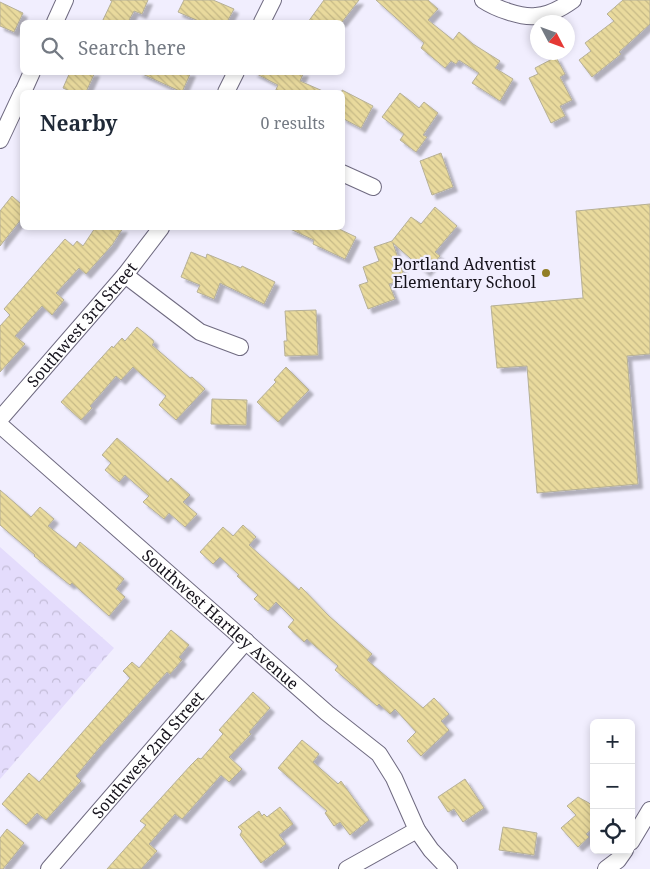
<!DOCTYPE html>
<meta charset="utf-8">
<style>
:root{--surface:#fff;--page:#f6f6f7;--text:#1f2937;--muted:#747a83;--line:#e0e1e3}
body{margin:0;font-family:"Noto Serif",serif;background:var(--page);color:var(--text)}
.controls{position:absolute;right:15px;bottom:15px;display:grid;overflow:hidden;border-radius:8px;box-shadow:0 2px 8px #0003}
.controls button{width:45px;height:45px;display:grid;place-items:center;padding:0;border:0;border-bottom:1px solid var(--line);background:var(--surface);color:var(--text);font:25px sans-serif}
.compass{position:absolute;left:530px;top:15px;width:45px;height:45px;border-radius:50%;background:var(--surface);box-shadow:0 2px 8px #0003;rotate:131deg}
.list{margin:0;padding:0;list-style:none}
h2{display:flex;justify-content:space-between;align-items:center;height:65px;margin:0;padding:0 20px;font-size:21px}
h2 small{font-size:16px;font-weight:400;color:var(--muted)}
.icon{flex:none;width:28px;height:28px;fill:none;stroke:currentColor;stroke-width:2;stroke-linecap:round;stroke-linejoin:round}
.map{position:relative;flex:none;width:650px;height:869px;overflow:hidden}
.search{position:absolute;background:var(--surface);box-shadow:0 2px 8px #0003;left:20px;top:20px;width:325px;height:55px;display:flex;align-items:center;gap:12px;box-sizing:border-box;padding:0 18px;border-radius:8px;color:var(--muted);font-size:19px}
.panel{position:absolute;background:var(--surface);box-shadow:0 2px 8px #0003;left:20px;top:90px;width:325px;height:140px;border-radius:8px}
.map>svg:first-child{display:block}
.forest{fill:url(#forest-crowns)}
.building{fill:url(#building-back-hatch);stroke:#b6b097;filter:url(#shadow)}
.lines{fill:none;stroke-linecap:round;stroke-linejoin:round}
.street-casing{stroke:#6f6a80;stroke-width:18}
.street{stroke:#fff;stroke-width:16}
.poi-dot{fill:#927e25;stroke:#f1eefe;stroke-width:2}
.labels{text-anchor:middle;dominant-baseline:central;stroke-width:4.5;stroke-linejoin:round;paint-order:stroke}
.poi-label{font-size:16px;fill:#15121b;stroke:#f1eefe;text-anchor:end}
.street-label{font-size:16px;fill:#15121b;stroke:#f1eefe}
</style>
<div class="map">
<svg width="650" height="869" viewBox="0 0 650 869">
<defs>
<pattern id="forest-crowns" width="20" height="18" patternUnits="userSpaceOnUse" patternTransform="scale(1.25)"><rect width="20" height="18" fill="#e4dcfc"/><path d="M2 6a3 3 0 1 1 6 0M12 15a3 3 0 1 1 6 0" fill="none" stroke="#c3bcd7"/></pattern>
<pattern id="building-back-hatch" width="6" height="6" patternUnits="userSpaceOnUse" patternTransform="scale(1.25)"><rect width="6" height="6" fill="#e9da9d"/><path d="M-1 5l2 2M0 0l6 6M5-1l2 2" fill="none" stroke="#c7ba87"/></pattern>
<filter id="shadow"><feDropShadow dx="4.5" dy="4.5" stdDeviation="1" flood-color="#0004"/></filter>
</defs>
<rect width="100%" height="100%" fill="#f1eefe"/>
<path class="forest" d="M0,547L114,648L0,779Z"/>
<path class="building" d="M110,0H148L142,14L134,11L128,22H102L112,1Z
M184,0H213L234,9L227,22H201L178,12Z
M324,0H359L342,22H308Z
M376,0H428L438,9L428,20L453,40L459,32L473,44L500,61L495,68L513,79L500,101L472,83L479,73L459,60L456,64L451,61L445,68L421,48L424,43Z
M623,0H650V24L619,52L621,54L592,77L579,60L591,51L585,43L614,21L607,14Z
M0,2L23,13L14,32L0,26Z
M556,57L565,74L560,77L572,100L560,106L565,116L551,123L529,78L538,74L535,68Z
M70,72H95L86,92H72L63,88Z
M138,72H191L182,92Z
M253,72H304L300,81L325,92H275L278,85Z
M342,90L373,106L361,128L342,118Z
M400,93L419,108L424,102L438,113L423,135L427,137L416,152L400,140L404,134L382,117Z
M441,153L453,187L432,195L420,161Z
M12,196L22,205V218L0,246V211Z
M650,204V354L627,356L638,484L537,493L527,366L497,368L491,306L583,298L576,211Z
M435,207L457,226L435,252L440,256L426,272L393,243L405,279L389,284L395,299L368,309L359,285L368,282L363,267L379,261L374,247L392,241L411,217L421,224Z
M95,228H123L112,245L86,274L79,268L56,293L64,300L52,315L42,306L15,336L25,344L0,372V326L10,315L4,309L65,239L73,246L77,241L83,246Z
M288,228H337L356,237L345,259L313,244L314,240Z
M191,252L206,258L207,254L241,268L242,266L275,282L264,304L220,283L214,299L197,292L200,285L181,277Z
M316,310L318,355L285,356L284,341H287L285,311Z
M137,327L153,340L154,342L152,345L190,378L192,377L205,389L176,420L159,405L166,396L133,367L121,380L116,376L90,406L92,408L81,420L61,402L112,346L113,348L122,338L125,341Z
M286,367L309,390L278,422L257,402L276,382L274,380Z
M212,399L247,400L246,425L211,424Z
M117,438L168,482L171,478L190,495L183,502L197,514L185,527L169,513L164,519L143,502L149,496L125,475L119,482L105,470L111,463L102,455Z
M0,490L31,517L40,507L54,519L48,526L76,548L80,542L124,579L116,589L125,597L109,616L72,583L70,585L34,556L35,555L0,525Z
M243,525L256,537L249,545L299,590L301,587L329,616L372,654L367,660L423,708L434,698L449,714L441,721L449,730L421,756L407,741L416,732L395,709L390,714L379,704L377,706L335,670L338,666L307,639L304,642L288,627L294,620L276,602L268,611L254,599L258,595L237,576L239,575L220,557L213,564L200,552L223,527L233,536Z
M171,630L189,645L179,657L182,660L170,674L167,672L99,748L76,776L81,781L46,820L37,813L26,825L2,804L29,773L39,782L130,678L123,671L132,662L139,668Z
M253,692L270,708L249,732L251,734L229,757L242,769L229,782L221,775L182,819L175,814L149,844L157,851L141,869H107L146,825L140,821L191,765L198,758L201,759L223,734L219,730Z
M302,740L319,754L313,762L338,784L341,781L369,820L350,835L340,822L334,826L325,813L327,811L278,768Z
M465,779L484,808L463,822L454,809L448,812L438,797Z
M578,797L589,803L594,808V827L586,834L589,837L578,847L561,828L576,815L567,806Z
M280,807L293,824L279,835L286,844L261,863L240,835L242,831L238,827L259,811L262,816L264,814L267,817Z
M503,827L537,833L534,855L499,850Z
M7,829L24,843L3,869H0V838Z"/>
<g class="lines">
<g class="street-casing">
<g id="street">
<path d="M483,0C495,8 521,18 536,16C550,15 562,8 573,0"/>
<path d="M55,22L65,0"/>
<path d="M262,22L273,0"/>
<path d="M23,92L32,72"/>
<path d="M226,92L236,72"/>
<path d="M0,140L22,93"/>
<path d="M342,173L373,187"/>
<path d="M125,275L200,332L240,347"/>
<path id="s1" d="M0,419L125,275L161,228"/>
<path id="s2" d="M0,425L327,713L379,754L394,778L417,830L431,850L449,869"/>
<path d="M631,842L650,810"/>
<path id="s3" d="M49,869L246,641"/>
<path d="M347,869L417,830"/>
<path d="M606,869L618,860L625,850"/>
</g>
</g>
<use href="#street" class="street"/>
</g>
<circle class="poi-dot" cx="546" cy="273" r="5"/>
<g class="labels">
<g class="poi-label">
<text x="536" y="264">Portland Adventist<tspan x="536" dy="18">Elementary School</tspan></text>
</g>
<g class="street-label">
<text stroke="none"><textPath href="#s1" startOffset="125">Southwest 3rd Street</textPath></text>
<text stroke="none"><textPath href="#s2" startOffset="294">Southwest Hartley Avenue</textPath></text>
<text stroke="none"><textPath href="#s3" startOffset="151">Southwest 2nd Street</textPath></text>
</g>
</g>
</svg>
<div class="controls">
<button>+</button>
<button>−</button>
<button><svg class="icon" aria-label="locate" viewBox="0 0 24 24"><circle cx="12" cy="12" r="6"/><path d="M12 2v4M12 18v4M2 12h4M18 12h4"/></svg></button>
</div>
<svg class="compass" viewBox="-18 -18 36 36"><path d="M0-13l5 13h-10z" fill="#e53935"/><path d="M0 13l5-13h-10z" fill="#747a83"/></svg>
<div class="search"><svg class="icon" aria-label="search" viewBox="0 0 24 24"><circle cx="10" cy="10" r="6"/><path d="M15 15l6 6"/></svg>Search here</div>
<section class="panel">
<h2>Nearby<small>0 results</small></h2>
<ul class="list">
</ul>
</section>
</div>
